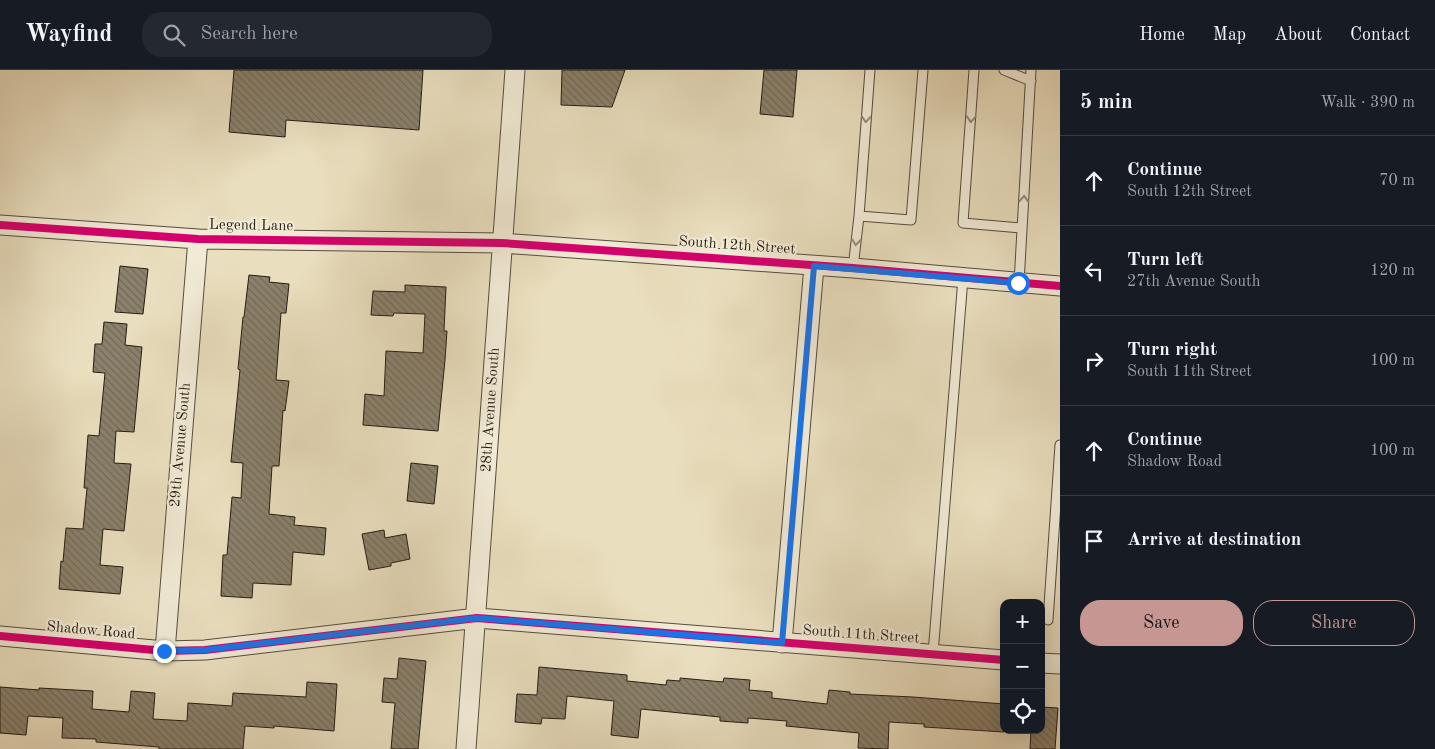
<!DOCTYPE html>
<meta charset="utf-8">
<style>
:root{--surface:#171b24;--page:#242831;--text:#f1f3f6;--muted:#9ea1a6;--line:#363941;--accent:#c59692}
body{margin:0;font-family:"Old Standard TT",serif;background:var(--page);color:var(--text)}
.controls{position:absolute;right:15px;bottom:15px;display:grid;overflow:hidden;border-radius:10px;box-shadow:0 5px 20px #0002}
.controls button{width:45px;height:45px;display:grid;place-items:center;padding:0;border:0;border-bottom:1px solid var(--line);background:var(--surface);color:var(--text);font:25px sans-serif}
.stop{position:absolute;width:15px;height:15px;margin:-11px;border:4px solid #1a73e8;border-radius:50%;background:#fff}
.stop.end{background:#1a73e8;border-color:#fff;box-shadow:0 1px 5px #0008}
.list{margin:0;padding:0;list-style:none}
h2{display:flex;justify-content:space-between;align-items:center;height:65px;margin:0;padding:0 20px;font-size:21px}
h2 small{font-size:16px;font-weight:400;color:var(--muted)}
.list li{display:grid;grid-template-columns:32px 1fr auto;gap:15px;align-items:center;box-sizing:border-box;height:90px;padding:0 20px;border-top:1px solid var(--line)}
.list b{display:block;font-size:19px;white-space:nowrap}
.list p{margin:0;font-size:16px;white-space:nowrap;color:var(--muted)}
.list em{font-size:16px;font-style:normal;color:var(--muted)}
.actions{display:flex;gap:10px;padding:15px 20px}
.actions a{flex:1;padding:11px 0;border:1px solid var(--accent);border-radius:20px;text-align:center;font-size:18px;color:var(--accent)}
.actions .main{background:var(--accent);color:#111}
.icon{flex:none;width:28px;height:28px;fill:none;stroke:currentColor;stroke-width:2;stroke-linecap:round;stroke-linejoin:round}
.map{position:relative;flex:none;width:1060px;height:679px;overflow:hidden}
header{display:flex;align-items:center;gap:30px;box-sizing:border-box;height:70px;padding:0 25px;background:var(--surface);border-bottom:1px solid var(--line)}
header strong{font-size:24px}
nav{display:flex;gap:28px;margin-inline-start:auto;font-size:18px}
.search{width:350px;height:45px;background:var(--page);display:flex;align-items:center;gap:12px;box-sizing:border-box;padding:0 18px;border-radius:20px;color:var(--muted);font-size:19px}
main{display:flex}
aside{flex:1;background:var(--surface)}
.map>svg:first-child{display:block}
.building{fill:url(#building-back-hatch);stroke:#251c13}
.lines{fill:none;stroke-linecap:round;stroke-linejoin:round}
.service-casing{stroke:#564c3e;stroke-width:11}
.minor-casing{stroke:#564c3e;stroke-width:21}
.service{stroke:#f1ead5;stroke-width:9}
.minor{stroke:#f1ead5;stroke-width:19}
.cycleway-casing{stroke:#f1ead5;stroke-width:11}
.cycleway{stroke:#d6006c;stroke-width:8}
.oneway{stroke:#958d7e}
.route{stroke:#1a73e8;stroke-width:6}
.labels{text-anchor:middle;dominant-baseline:central;stroke-width:4.5;stroke-linejoin:round;paint-order:stroke}
.street-label{font-size:15px;fill:#251c13;stroke:#f1ead5}
</style>
<header>
<strong>Wayfind</strong>
<div class="search"><svg class="icon" aria-label="search" viewBox="0 0 24 24"><circle cx="10" cy="10" r="6"/><path d="M15 15l6 6"/></svg>Search here</div>
<nav><a>Home</a><a>Map</a><a>About</a><a>Contact</a></nav>
</header>
<main>
<div class="map">
<svg width="1060" height="679" viewBox="0 0 1060 679">
<defs>
<pattern id="building-back-hatch" width="6" height="6" patternUnits="userSpaceOnUse" patternTransform="scale(1.25)"><rect width="6" height="6" fill="#8b816c"/><path d="M-1 5l2 2M0 0l6 6M5-1l2 2" fill="none" stroke="#716958"/></pattern>
</defs>
<rect width="100%" height="100%" fill="#e9debe"/>
<filter id="stains"><feTurbulence type="fractalNoise" baseFrequency=".004" numOctaves="4"/><feColorMatrix values="0 0 0 0 .2 0 0 0 0 .09 0 0 0 0 .02 0 0 0 .5 -.17"/></filter>
<radialGradient id="worn" r=".72"><stop offset=".6" stop-color="#630" stop-opacity="0"/><stop offset="1" stop-color="#630" stop-opacity=".3"/></radialGradient>
<path class="building" d="M234,0H423L419,60L286,50L285,67L229,62Z
M562,0H625L612,37L561,35Z
M764,0H797L793,47L760,44Z
M120,196L148,199L143,244L115,242Z
M249,205L270,207L269,212L289,214L286,243H281L276,310L289,311L285,341L283,340L279,396H272L269,444L295,447L294,455L326,458L324,485L293,482L291,515L253,513L252,528L221,526L223,485H227L232,427L241,428L243,393L231,392L240,300L238,299L243,247H244Z
M405,215L446,217L444,261H447L445,290L438,361L363,355L365,324L384,326L386,281L423,283L425,244L394,243L393,246L371,245L373,221L405,222Z
M104,252L127,254L125,275L142,277L134,362L116,361L114,393L131,394L124,461L103,459L100,495L123,497L120,524L59,519L61,491L63,492L66,458L83,459L87,418H84L88,365L99,366L105,303L93,302L95,274H102Z
M411,393L438,396L434,434L407,431Z
M384,460L385,468L406,464L410,489L391,493V496L369,500L362,464Z
M399,588L426,591L418,679H391L395,633L382,632L384,608L397,609Z
M539,597L627,605V611L666,615L667,610L680,611V608L723,612L724,608L750,610L749,620L772,622V628L827,634L829,620L850,622V624L913,627L1004,634V662L924,657V654L889,652L888,679L858,678L859,663L786,656L787,651L748,648V653L720,651V647L641,639L638,668L611,665L614,631L567,626L565,649L542,648L541,654L515,652L517,624L537,625Z
M307,612L337,614L334,661L274,656V658L245,656L243,679H159V677L96,672V669L62,668L63,648L28,646L26,665L0,663V617L39,620V618L93,621L92,639L129,642L131,621L155,623L153,649L187,651L188,633L232,636L233,623L306,627Z
M1041,637L1058,638L1055,679H1030L1031,660H1041Z"/>
<g class="lines">
<g class="service-casing">
<path id="service" d="M974,0L963,153L1022,158
M1004,0L1031,11
M859,146L911,150L923,0
M853,198L859,146L870,0
M1019,213L1031,0
M1048,550L1060,375
M933,584L963,208"/>
</g>
<g class="minor-casing">
<path id="minor" d="M0,155L198,169L502,173L853,198L1060,216
M0,566L165,581L205,580L477,548L1004,590
M782,573L814,196
M165,581L198,169
M1041,593L1060,594
M466,679L515,0"/>
</g>
<use href="#service" class="service"/>
<use href="#minor" class="minor"/>
<g class="cycleway-casing">
<path id="cycleway" d="M0,155L198,169L502,173L853,198L1060,216
M0,566L165,581L205,580L477,548L1004,590"/>
</g>
<use href="#cycleway" class="cycleway"/>
</g>
<defs><path id="oneway-chevron" d="M-2-3.5L2.5 0L-2 3.5" fill="none" stroke-width="1.6" stroke-linecap="round" stroke-linejoin="round" transform="scale(1.25)"/></defs>
<g class="oneway">
<use href="#oneway-chevron" transform="translate(866 49) rotate(94)"/>
<use href="#oneway-chevron" transform="translate(971 49) rotate(94)"/>
<use href="#oneway-chevron" transform="translate(1024 129) rotate(-87)"/>
<use href="#oneway-chevron" transform="translate(856 172) rotate(97)"/>
</g>
<g class="lines">
<path class="route" d="M164,581L205,580L477,548L782,573L814,196L1018,213"/>
</g>
<g class="labels">
<g class="street-label">
<text transform="translate(251 156) rotate(1)">Legend Lane</text>
<text transform="translate(737 176) rotate(4)">South 12th Street</text>
<text transform="translate(491 340) rotate(-86)">28th Avenue South</text>
<text transform="translate(181 375) rotate(-85)">29th Avenue South</text>
<text transform="translate(91 561) rotate(5)">Shadow Road</text>
<text transform="translate(861 565) rotate(4)">South 11th Street</text>
</g>
</g>
<rect width="100%" height="100%" filter="url(#stains)"/>
<rect width="100%" height="100%" fill="url(#worn)"/>
</svg>
<div class="controls">
<button>+</button>
<button>−</button>
<button><svg class="icon" aria-label="locate" viewBox="0 0 24 24"><circle cx="12" cy="12" r="6"/><path d="M12 2v4M12 18v4M2 12h4M18 12h4"/></svg></button>
</div>
<div class="stop" style="left:1018px;top:213px"></div>
<div class="stop end" style="left:164px;top:581px"></div>
</div>
<aside>
<h2>5 min<small>Walk · 390 m</small></h2>
<ul class="list">
<li><svg class="icon" aria-label="ahead" viewBox="0 0 24 24"><path d="M12 20V5M6 11l6-6 6 6"/></svg><div><b>Continue</b><p>South 12th Street</p></div><em>70 m</em></li>
<li><svg class="icon" aria-label="left" viewBox="0 0 24 24"><path d="M17 20v-9H6M10 6l-5 5 5 5"/></svg><div><b>Turn left</b><p>27th Avenue South</p></div><em>120 m</em></li>
<li><svg class="icon" aria-label="right" viewBox="0 0 24 24"><path d="M7 20v-9h11M14 6l5 5-5 5"/></svg><div><b>Turn right</b><p>South 11th Street</p></div><em>100 m</em></li>
<li><svg class="icon" aria-label="ahead" viewBox="0 0 24 24"><path d="M12 20V5M6 11l6-6 6 6"/></svg><div><b>Continue</b><p>Shadow Road</p></div><em>100 m</em></li>
<li><svg class="icon" aria-label="arrive" viewBox="0 0 24 24"><path d="M6 21V4h12l-3 4 3 4H6"/></svg><div><b>Arrive at destination</b></div></li>
</ul>
<div class="actions"><a class="main">Save</a><a>Share</a></div>
</aside>
</main>
